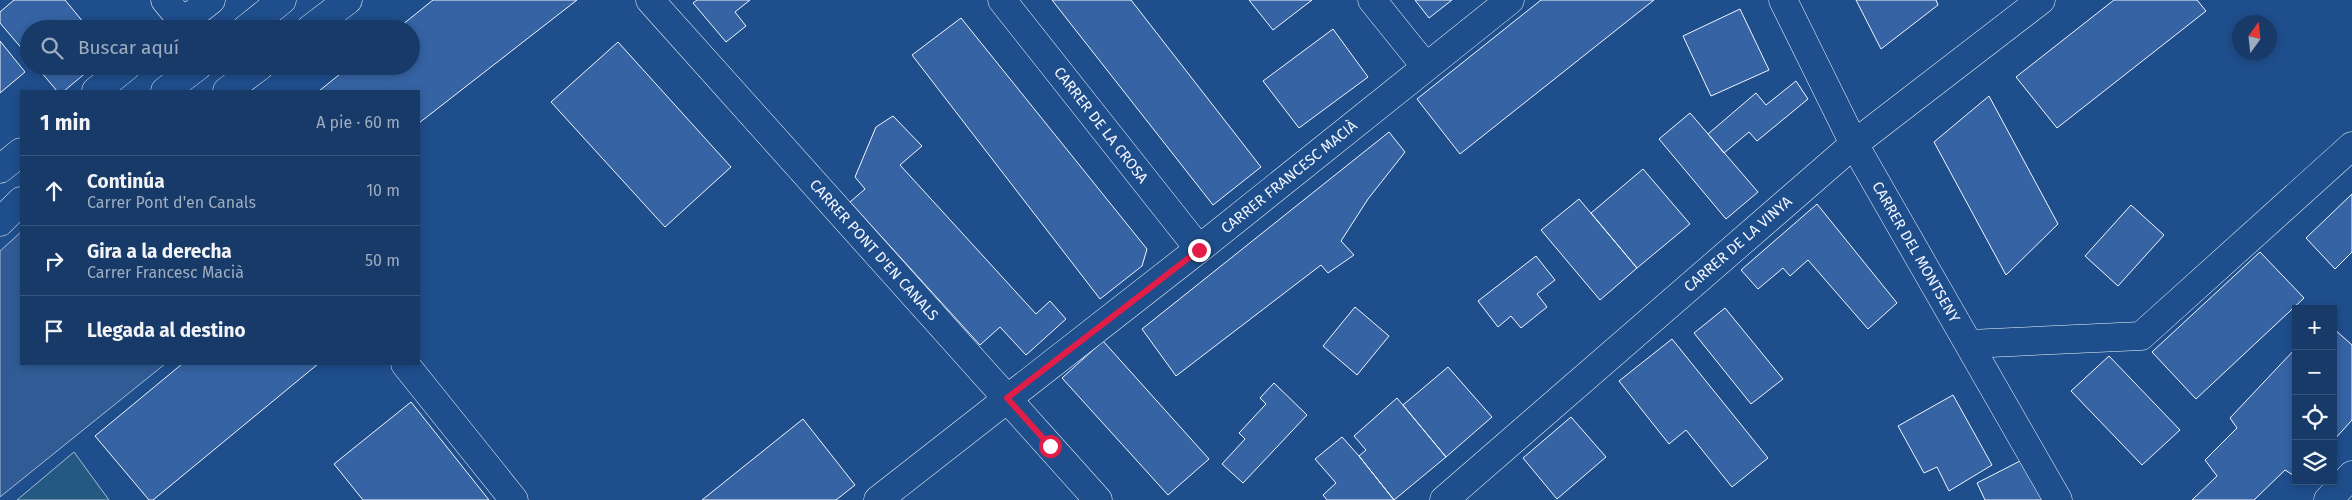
<!DOCTYPE html>
<html lang="es">
<meta charset="utf-8">
<style>
:root{--surface:#173a69;--page:#20416f;--text:#f1f3f6;--muted:#9eadc0;--line:#36547d}
body{margin:0;font-family:"Fira Sans",sans-serif;background:var(--page);color:var(--text)}
.controls{position:absolute;right:15px;bottom:15px;display:grid;overflow:hidden;border-radius:0px;box-shadow:0 2px 8px #0003}
.controls button{width:45px;height:45px;display:grid;place-items:center;padding:0;border:0;border-bottom:1px solid var(--line);background:var(--surface);color:var(--text);font:25px sans-serif}
.compass{position:absolute;left:2232px;top:15px;width:45px;height:45px;border-radius:50%;background:var(--surface);box-shadow:0 2px 8px #0003;rotate:15deg}
.stop{position:absolute;width:15px;height:15px;margin:-11px;border:4px solid #e11d48;border-radius:50%;background:#fff}
.stop.end{background:#e11d48;border-color:#fff;box-shadow:0 1px 5px #0008}
.list{margin:0;padding:0;list-style:none}
h2{display:flex;justify-content:space-between;align-items:center;height:65px;margin:0;padding:0 20px;font-size:21px}
h2 small{font-size:16px;font-weight:400;color:var(--muted)}
.list li{display:grid;grid-template-columns:32px 1fr auto;gap:15px;align-items:center;box-sizing:border-box;height:70px;padding:0 20px;border-top:1px solid var(--line)}
.list b{display:block;font-size:19px;white-space:nowrap}
.list p{margin:0;font-size:16px;white-space:nowrap;color:var(--muted)}
.list em{font-size:16px;font-style:normal;color:var(--muted)}
.icon{flex:none;width:28px;height:28px;fill:none;stroke:currentColor;stroke-width:2;stroke-linecap:round;stroke-linejoin:round}
.map{position:relative;flex:none;width:2352px;height:500px;overflow:hidden}
.search{position:absolute;background:var(--surface);box-shadow:0 2px 8px #0003;left:20px;top:20px;width:400px;height:55px;display:flex;align-items:center;gap:12px;box-sizing:border-box;padding:0 18px;border-radius:28px;color:var(--muted);font-size:19px}
.panel{position:absolute;background:var(--surface);box-shadow:0 2px 8px #0003;left:20px;top:90px;width:400px;height:275px;border-radius:0px}
.map>svg:first-child{display:block}
.green{fill:#245a82;stroke:#a8bbd7}
.parking{fill:#305b95;stroke:#a8bbd7}
.building{fill:#3563a3;stroke:#f2f6ff}
.lines{fill:none;stroke-linecap:round;stroke-linejoin:round}
.minor-casing{stroke:#f2f6ff;stroke-width:29}
.major-casing{stroke:#f2f6ff;stroke-width:29}
.minor{stroke:#1f4e8c;stroke-width:28}
.major{stroke:#1f4e8c;stroke-width:28}
.route{stroke:#e11d48;stroke-width:6}
.labels{text-anchor:middle;dominant-baseline:central;stroke-width:4;stroke-linejoin:round;paint-order:stroke}
.street-label{font-size:15px;fill:#f2f6ff;stroke:#1f4e8c}
</style>
<div class="map">
<svg width="2352" height="500" viewBox="0 0 2352 500">
<rect width="100%" height="100%" fill="#1f4e8c"/>
<path class="green" d="M74,452L109,500H17Z"/>
<path class="parking" d="M21,232V364H165L0,497V251Z"/>
<path class="building" d="M14,0H65L89,29H29V57L0,23V12Z
M433,0H577L419,123V91H319L350,66H411V29H397Z
M697,0H750L735,12L746,26L726,42L693,3Z
M1052,0H1131L1261,167L1213,205Z
M1249,0H1312L1273,30Z
M1415,0H1452L1429,18Z
M1541,0H1654L1460,154L1417,99Z
M1856,0H1936L1938,5L1881,49Z
M2114,0H2197L2206,11L2057,128L2016,77Z
M1740,9L1769,70L1711,96L1683,36Z
M961,18L1147,249L1142,266L1100,299L912,55Z
M1333,29L1368,77L1299,128L1263,81Z
M0,41L25,72L0,93Z
M618,42L731,167L665,227L551,102Z
M36,66H94L64,91H57Z
M1796,81L1808,99L1757,141L1749,132L1724,153L1708,134L1756,93L1766,105Z
M1989,96L2058,224L2006,275L1934,142Z
M1690,113L1758,192L1726,219L1659,139Z
M893,116L922,146L900,165L1036,314L1050,301L1066,319L1026,355L1000,327L980,345L850,202L865,189L855,177L876,127Z
M1389,132L1405,152L1368,199L1341,241L1354,255L1328,273L1321,265L1176,376L1142,329Z
M1643,169L1690,224L1637,268L1591,213Z
M2352,194V252L2335,269L2306,238Z
M1579,199L1637,268L1600,300L1541,230Z
M1817,204L1897,303L1868,329L1808,260L1790,276L1783,268L1758,289L1741,270Z
M2131,205L2164,235L2118,286L2085,256Z
M2260,252L2304,298L2196,399L2152,352Z
M1536,256L1555,280L1537,294L1547,307L1521,328L1511,316L1498,327L1478,301Z
M1355,307L1389,336L1357,375L1323,346Z
M1725,308L1783,379L1751,404L1694,333Z
M2333,328L2352,345V420L2333,441Z
M1672,339L1768,458L1732,487L1686,430L1669,444L1619,381Z
M1103,341L1209,459L1168,495L1062,378Z
M2296,348V477L2285,470L2254,500H2192L2217,476L2205,460L2237,428L2230,418Z
M2109,356L2180,430L2142,465L2071,391Z
M182,364H318L153,500H149L95,436Z
M1448,367L1492,417L1446,457L1403,405Z
M1274,383L1307,415L1243,483L1222,464L1245,439L1239,433L1266,404L1260,398Z
M1953,395L1992,465L1949,491L1937,467L1924,473L1898,426Z
M1397,398L1446,457L1394,500L1359,456L1366,450L1354,436Z
M411,402L489,500H363L334,464Z
M1571,417L1606,457L1557,499L1523,458Z
M803,419L855,485L836,500H702Z
M1342,437L1359,456L1394,500H1327L1323,495L1336,483L1315,459Z
M2022,460L2048,500H1985L1977,483Z"/>
<g class="lines">
<g class="minor-casing">
<path id="minor" d="M165,0L183,22
M650,0L1098,500
M1002,0L1199,249
M1372,0L1426,67
M1783,0L1854,144L2058,500
M174,29L211,0
M310,29L348,0
M96,91L127,66
M227,91L260,66
M0,169L21,152
M1969,344L2141,336L2352,146
M405,364L514,500
M878,500L1199,249L1510,0
M1444,500L1854,144L2041,0
M2328,500L2352,475"/>
</g>
<g class="major-casing">
<path id="major" d="M246,29L282,0
M165,91L198,66
M0,222L21,201"/>
</g>
<use href="#minor" class="minor"/>
<use href="#major" class="major"/>
</g>
<g class="lines">
<path class="route" d="M1050,446L1007,398L1199,250"/>
</g>
<g class="labels">
<g class="street-label">
<text transform="translate(1101 125) rotate(52)">CARRER DE LA CROSA</text>
<text transform="translate(1289 177) rotate(-39)">CARRER FRANCESC MACIÀ</text>
<text transform="translate(1738 244) rotate(-41)">CARRER DE LA VINYA</text>
<text transform="translate(874 250) rotate(48)">CARRER PONT D'EN CANALS</text>
<text transform="translate(1916 252) rotate(60)">CARRER DEL MONTSENY</text>
</g>
</g>
</svg>
<div class="controls">
<button>+</button>
<button>−</button>
<button><svg class="icon" aria-label="locate" viewBox="0 0 24 24"><circle cx="12" cy="12" r="6"/><path d="M12 2v4M12 18v4M2 12h4M18 12h4"/></svg></button>
<button><svg class="icon" aria-label="layers" viewBox="0 0 24 24"><path d="M12 4l9 5-9 5-9-5zM3 14l9 5 9-5"/></svg></button>
</div>
<svg class="compass" viewBox="-18 -18 36 36"><path d="M0-13l5 13h-10z" fill="#e53935"/><path d="M0 13l5-13h-10z" fill="#9eadc0"/></svg>
<div class="stop" style="left:1050px;top:446px"></div>
<div class="stop end" style="left:1199px;top:250px"></div>
<div class="search"><svg class="icon" aria-label="search" viewBox="0 0 24 24"><circle cx="10" cy="10" r="6"/><path d="M15 15l6 6"/></svg>Buscar aquí</div>
<section class="panel">
<h2>1 min<small>A pie · 60 m</small></h2>
<ul class="list">
<li><svg class="icon" aria-label="ahead" viewBox="0 0 24 24"><path d="M12 20V5M6 11l6-6 6 6"/></svg><div><b>Continúa</b><p>Carrer Pont d'en Canals</p></div><em>10 m</em></li>
<li><svg class="icon" aria-label="right" viewBox="0 0 24 24"><path d="M7 20v-9h11M14 6l5 5-5 5"/></svg><div><b>Gira a la derecha</b><p>Carrer Francesc Macià</p></div><em>50 m</em></li>
<li><svg class="icon" aria-label="arrive" viewBox="0 0 24 24"><path d="M6 21V4h12l-3 4 3 4H6"/></svg><div><b>Llegada al destino</b></div></li>
</ul>
</section>
</div>
